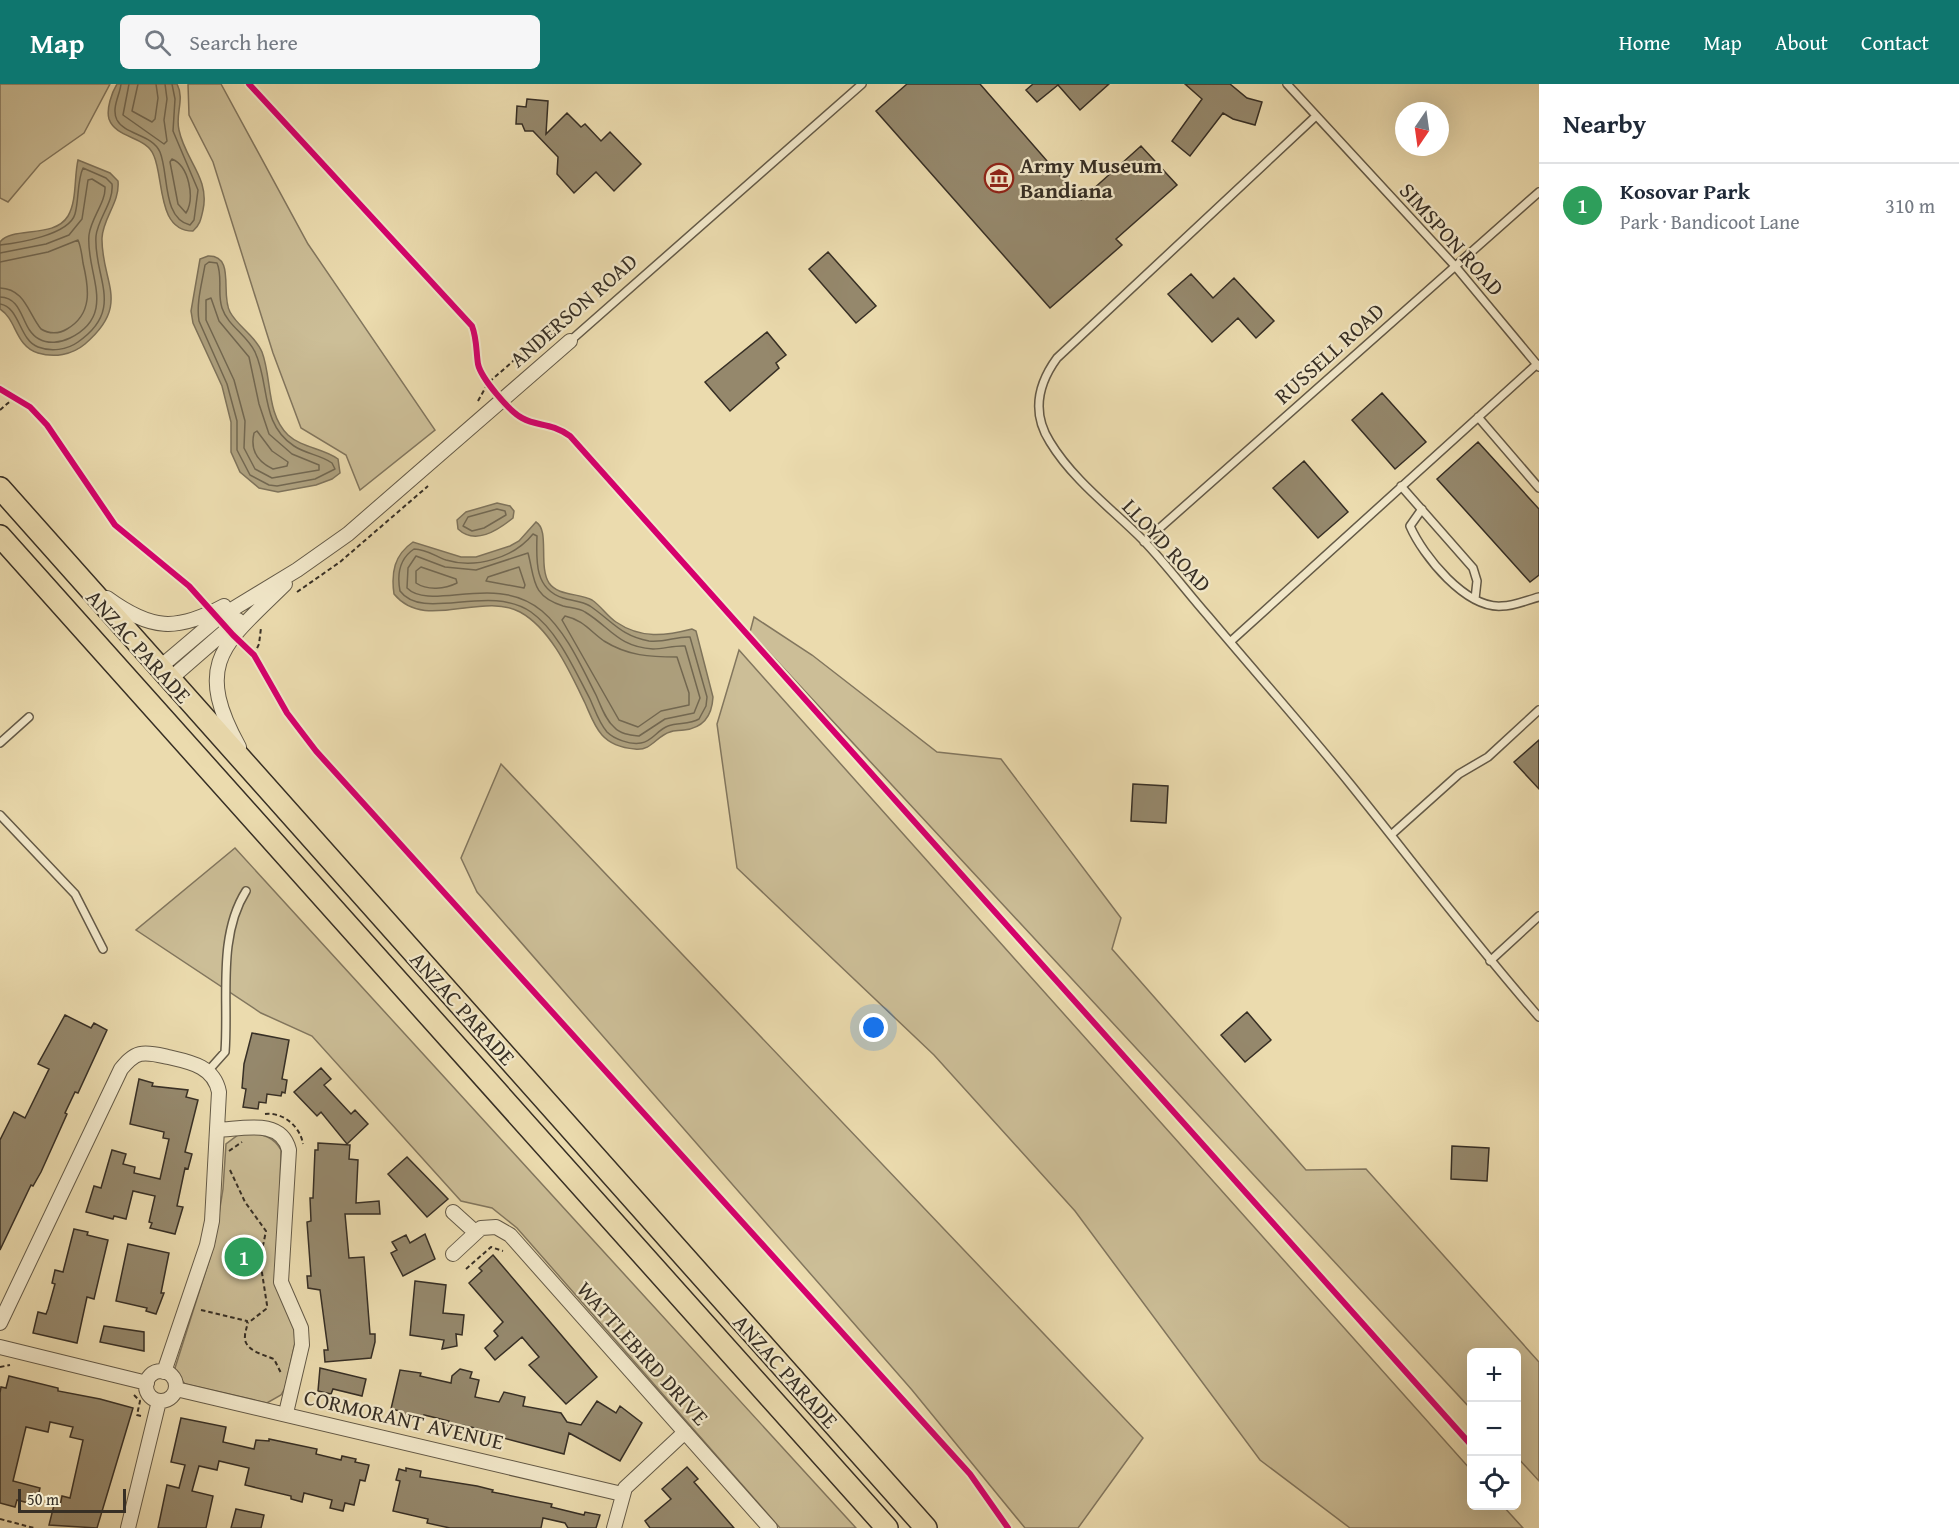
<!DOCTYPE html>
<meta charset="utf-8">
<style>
:root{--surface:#fff;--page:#f6f6f7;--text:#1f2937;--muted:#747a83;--line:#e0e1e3;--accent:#0f766e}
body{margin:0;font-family:"Gentium Book Plus",serif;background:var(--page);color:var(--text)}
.controls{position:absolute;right:18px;bottom:18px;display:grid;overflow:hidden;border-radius:9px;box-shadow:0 6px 24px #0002}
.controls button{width:54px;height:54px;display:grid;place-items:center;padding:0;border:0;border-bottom:2px solid var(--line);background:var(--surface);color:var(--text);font:30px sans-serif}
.compass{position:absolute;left:1395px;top:18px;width:54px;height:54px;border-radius:50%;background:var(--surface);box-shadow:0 6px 24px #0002;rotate:193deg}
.scale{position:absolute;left:18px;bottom:15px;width:108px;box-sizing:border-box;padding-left:6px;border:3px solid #372f25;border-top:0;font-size:16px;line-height:21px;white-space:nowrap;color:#372f25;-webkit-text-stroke:4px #f2e8ca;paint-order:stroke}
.you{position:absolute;left:874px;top:944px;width:21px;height:21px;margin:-15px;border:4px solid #fff;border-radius:50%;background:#1a73e8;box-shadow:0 0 0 9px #1a73e833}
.badge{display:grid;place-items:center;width:39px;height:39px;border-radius:50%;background:var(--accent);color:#fff;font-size:20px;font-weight:700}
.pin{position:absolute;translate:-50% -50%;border:3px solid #fff;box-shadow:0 2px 6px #0006}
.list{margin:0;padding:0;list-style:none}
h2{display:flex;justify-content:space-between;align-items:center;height:78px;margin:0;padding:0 24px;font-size:26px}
h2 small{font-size:20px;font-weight:400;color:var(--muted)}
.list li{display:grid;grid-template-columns:39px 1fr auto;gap:18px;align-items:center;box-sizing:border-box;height:84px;padding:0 24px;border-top:2px solid var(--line)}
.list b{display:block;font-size:22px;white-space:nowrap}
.list p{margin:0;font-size:20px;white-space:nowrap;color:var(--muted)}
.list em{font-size:20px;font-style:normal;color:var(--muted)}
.icon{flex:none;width:33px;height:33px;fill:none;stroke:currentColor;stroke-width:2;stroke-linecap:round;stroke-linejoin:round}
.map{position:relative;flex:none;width:1539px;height:1444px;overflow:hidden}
header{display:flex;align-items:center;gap:36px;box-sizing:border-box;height:84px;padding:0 30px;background:var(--accent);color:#fff}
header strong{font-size:28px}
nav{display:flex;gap:33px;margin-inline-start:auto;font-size:21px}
.search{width:420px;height:54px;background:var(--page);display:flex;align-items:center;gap:15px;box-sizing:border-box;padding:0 21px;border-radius:9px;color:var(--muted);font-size:22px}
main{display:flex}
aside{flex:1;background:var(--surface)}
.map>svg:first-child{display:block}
.green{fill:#ccbe97;stroke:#82765e;stroke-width:1.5}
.water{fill:#aea17f;stroke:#7e735b;stroke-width:1.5}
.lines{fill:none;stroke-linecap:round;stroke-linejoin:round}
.shore{stroke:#726852;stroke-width:1.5}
.building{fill:#95886c;stroke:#372f25;stroke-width:1.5}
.service-casing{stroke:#645a47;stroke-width:10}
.minor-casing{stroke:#645a47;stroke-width:16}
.primary-casing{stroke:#372f25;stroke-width:24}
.path{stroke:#372f25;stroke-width:2;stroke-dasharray:4.5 3;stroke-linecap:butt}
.service{stroke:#f2e8ca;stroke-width:7}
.minor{stroke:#f2e8ca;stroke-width:14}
.primary{stroke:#ebdbae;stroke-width:21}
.cycleway-casing{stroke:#f2e8ca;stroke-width:10}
.cycleway{stroke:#d6006c;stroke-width:6}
.labels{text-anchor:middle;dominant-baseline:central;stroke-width:4.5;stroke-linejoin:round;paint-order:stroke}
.poi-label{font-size:22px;font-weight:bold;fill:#372f25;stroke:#f2e8ca;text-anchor:start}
.street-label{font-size:22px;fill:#372f25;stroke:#f2e8ca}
</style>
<header>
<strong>Map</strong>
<div class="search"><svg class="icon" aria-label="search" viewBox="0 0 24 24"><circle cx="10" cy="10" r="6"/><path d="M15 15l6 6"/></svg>Search here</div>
<nav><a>Home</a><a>Map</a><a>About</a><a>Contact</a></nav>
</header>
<main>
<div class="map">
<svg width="1539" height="1444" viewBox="0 0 1539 1444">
<rect width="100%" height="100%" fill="#ebdbae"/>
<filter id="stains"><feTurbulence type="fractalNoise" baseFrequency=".00333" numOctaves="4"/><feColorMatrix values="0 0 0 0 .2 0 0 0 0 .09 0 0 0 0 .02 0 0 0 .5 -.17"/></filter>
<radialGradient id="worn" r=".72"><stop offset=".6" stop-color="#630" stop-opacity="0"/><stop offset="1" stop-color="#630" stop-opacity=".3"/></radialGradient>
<path class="green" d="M0,0H110L84,49L40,80L8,118L0,114Z
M188,0H221L308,160L435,346L360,406L346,371L301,344L273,269L213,78L189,31Z
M754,533L812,571L937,668L1001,675L1121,834L1112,865L1306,1086L1366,1085L1539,1278V1397L1517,1373L1516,1268H1472L1471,1325L750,548Z
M739,566L1471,1386L1472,1422H1503L1523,1444H1350L1260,1376L1075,1127L934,971L737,784L717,640Z
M501,680L1143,1354L1078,1444H1025L912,1306L477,808L461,774Z
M235,764L856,1444H780L517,1144L492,1124L461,1117L312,952L261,929L136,846Z
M248,1049C263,1050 274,1053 281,1066L278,1184L294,1241L295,1259L285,1304L281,1311L267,1319L185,1300L176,1290L175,1284L214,1161L223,1105L226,1060L238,1051Z"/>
<path class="water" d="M117,0H177C185,15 175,30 179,46C185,76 210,94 203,126C201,135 200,141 193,147C157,147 164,95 154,72C147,52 116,55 109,35C106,25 112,8 117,0Z
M78,76L110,89L118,97C120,119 103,133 102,154C101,198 132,220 85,260C72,271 54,274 38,269C15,262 17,236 0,225V158C13,142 54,155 68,132C77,117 74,93 78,76Z
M208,172C236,171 220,211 230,228C238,243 255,251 262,268C272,294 266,330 288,351C302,364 323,364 338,375L340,389L332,395L316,401L278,408L259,404L240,388L231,368V338L222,302L193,239L191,227L200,175Z
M497,419L510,422L514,427L513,434C497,447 475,461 458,445L457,436L466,428Z
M536,438C550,446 538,482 549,499C558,512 579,509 592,516C601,522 607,532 616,538C641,555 665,552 692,545L696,547L713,613C712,632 703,644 684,646C679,647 674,646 670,648C656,652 652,667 635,665C623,664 610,660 602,651C594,642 590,630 585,619C570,588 551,545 520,528C481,507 425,548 394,510C391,489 394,471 413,458L461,473H476L510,462L519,457Z"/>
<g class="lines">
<path class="shore" d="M121,0C120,11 111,24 117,36C125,51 152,50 160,68C169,90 162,134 190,141L194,136L198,106L173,47L175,15L172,0
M129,0L123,31L164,60L167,57L164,36L167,15L165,0
M138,0L132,27L152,38L155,35L158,14L156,0
M172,75C189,82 195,114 186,129L178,120L170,78Z
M0,161C18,159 69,151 75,130C79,116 77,97 83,84L106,94L112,100C114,118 98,134 96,152C93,193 126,225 78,258C67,266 51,268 38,263C19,256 20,223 0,220
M0,169L46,160L69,151L82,135L88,96L92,95L105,103C106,118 91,134 89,151C85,188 119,230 70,254C60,259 48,260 39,255C20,245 25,214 0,213
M0,178L48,168L78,156C81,163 82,171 83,179C89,204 93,230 67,245C59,250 49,250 41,245C28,229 25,205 0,204
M209,178L217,179C223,193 217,209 222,224C228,242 247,251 255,268C270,300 260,340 294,362C306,370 321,371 332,379L335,385L315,395L277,402L269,401L250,391L237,366V337L227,300L199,237C196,219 202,199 205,181Z
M211,214L219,237L249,273L259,320L269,350L292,370L319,381V386L272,394L255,385L244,364L245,337L241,322L234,296L206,236V216Z
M257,347L272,367L288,378L287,382L273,385C258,378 250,366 254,349Z
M497,425L505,427L506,431L484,444L472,447L463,442L468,433Z
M533,450L537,452C536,478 535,505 563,514C572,517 582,517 590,522C612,537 621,552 649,557C664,559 677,552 690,553L707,613L706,622L699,635C689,641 678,638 668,642C657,646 653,657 641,659C630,661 614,655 607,648C599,639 595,626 590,615C575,587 558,547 531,528C489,499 423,538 400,507C397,491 399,475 414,465C426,465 435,472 446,476C475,485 514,474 533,450Z
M528,469C535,495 531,512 563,522C570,524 579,524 585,528C610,543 618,563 653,565C664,565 675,561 685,562L700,614L694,629L665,635L639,652C630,651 620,650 614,643C605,635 601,622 596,611C582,584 566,547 542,527C496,488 431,528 407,504L408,484L416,472L445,483L476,486Z
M421,483L456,495L457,499C445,505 428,507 416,499V487Z
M519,483L525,501L524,504L486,497L488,493Z
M565,532C583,536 590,547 604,557C628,572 650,573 677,573L689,609V621L661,627L638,643L619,636L562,536Z"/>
</g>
<path class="building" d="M907,0H980L1081,116L1141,62L1177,101L1116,155L1122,161L1050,224L876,27Z
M1033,0H1109L1080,26L1058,1L1037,18L1026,6Z
M1185,0H1230L1247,14L1262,18L1255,41L1233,35L1223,29L1190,72L1172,57L1202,15Z
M527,15L548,17L546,50L567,29L581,43L585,40L601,57L610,48L641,80L614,107L596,88L574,109L557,90L558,73L533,47H525L522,40H516L517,22L526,23Z
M828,168L876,222L856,239L809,185Z
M1191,190L1213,214L1234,194L1274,237L1256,254L1238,234L1212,258L1168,210Z
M767,248L786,271L776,279L779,284L730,327L705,298Z
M1382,309L1426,358L1395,385L1352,336Z
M1478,358L1539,425V491L1530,498L1437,395Z
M1304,377L1348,428L1318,454L1273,404Z
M1539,656V705L1514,678Z
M1133,700L1168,702L1166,739L1131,737Z
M1247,928L1271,956L1245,978L1221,951Z
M65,931L91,944L94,939L107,946L78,1009L75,1008L65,1029L67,1030L41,1088L33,1102L31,1101L0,1166V1056L14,1028L25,1034L49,985L38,980Z
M252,949L289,956L282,995L287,996L285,1009L282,1008L281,1012L267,1010L266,1019L259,1018L258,1025L243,1023L246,1005L242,1004L244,980Z
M321,984L331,995L324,1001L351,1030L355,1026L368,1040L347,1060L321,1028L317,1032L294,1008Z
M139,995L153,999L152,1002L188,1006L186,1013L198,1016L185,1068L192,1070L188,1085L185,1084L177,1122L183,1123L175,1150L150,1144L152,1139L149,1138L155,1112L133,1107L126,1135L114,1132L113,1135L86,1128L94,1102L101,1104L112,1066L126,1070L123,1080L135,1083L134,1089L160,1095L169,1055L163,1054L164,1048L130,1040Z
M318,1059L350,1061L349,1075L358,1076L356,1119L379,1117L380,1130H345L349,1174L364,1173L370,1250H375V1258L371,1274L325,1278L324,1266H328L320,1206L308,1204L307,1192H311L307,1138L311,1137L310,1114H313L315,1066H318Z
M1452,1062L1489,1064L1487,1097L1451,1095Z
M407,1073L448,1115L427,1133L388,1090Z
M74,1145L88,1148L87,1151L108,1156L94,1215L87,1213L77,1259L33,1249L38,1228L46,1230L48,1225L55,1200L52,1199L55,1186L63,1188Z
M425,1150L435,1175L403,1192L391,1169L397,1166L392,1158L406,1151L410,1159Z
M128,1160L169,1169L161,1209H164L156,1230L146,1227L147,1224L116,1217Z
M493,1171L597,1293L566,1320L529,1281L539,1273L522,1253L495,1276L485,1264L498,1252L494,1247L503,1238L469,1199L482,1187L479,1184Z
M415,1197L446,1201L443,1229L464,1231L462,1251L456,1250L457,1262L442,1265L444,1256L410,1251Z
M104,1242L144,1248V1267L100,1258Z
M320,1284L366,1295L362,1312L333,1305L331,1310L318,1307Z
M460,1285L472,1288L470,1294L479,1296L475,1313L499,1318L504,1308L525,1313L523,1322L561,1329L567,1338L581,1341L597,1317L616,1329L620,1322L642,1339L620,1377L569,1349L564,1370L488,1350V1347L462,1341L461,1345L448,1341L449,1337L424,1331L423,1336L399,1330L400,1327L391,1325L400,1286L421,1289L420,1292L451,1299L452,1292Z
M9,1292L58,1304V1307L100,1315L133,1324L97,1444L49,1441L54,1421L60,1422L62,1412L70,1414L83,1356L70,1353L73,1343L50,1338L48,1348L26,1343L13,1397L40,1404L36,1421L17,1416L15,1423L0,1419V1309L1,1303L6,1304Z
M181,1334L226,1343L223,1358L254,1365L256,1356L269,1357V1355L317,1365L316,1370L341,1376L342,1372L356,1375L355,1378L369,1381L365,1397L360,1396L354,1421L345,1419L343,1427L330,1424L332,1416L304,1409L302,1418L291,1415V1412L245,1401L249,1384L219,1377L217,1386L199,1382L192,1407L213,1412L206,1444H158L167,1401L179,1404L185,1381L171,1378Z
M687,1383L698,1395L694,1398L734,1444H650L645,1437L671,1415L662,1405Z
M406,1384L421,1387L420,1393L477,1402L493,1406L492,1408L552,1420L551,1423L584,1431L585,1428L600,1431L596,1444H568L565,1439L543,1434L541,1444H450L427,1439L428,1435L393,1427L400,1397L396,1396L399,1385L406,1387Z
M236,1425L264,1431L261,1444H231Z"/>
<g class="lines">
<g class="service-casing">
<path id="service" d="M1287,0L1455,182L1539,283
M1316,32L1057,274C1038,300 1031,328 1050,358C1073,396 1112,425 1143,456C1166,480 1186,507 1208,532C1255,588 1305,644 1351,701C1414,779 1473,858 1539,933
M570,257L862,0
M1478,333L1539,404
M1401,402L1473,484L1477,497L1475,515
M1422,425L1410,442C1423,472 1466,525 1502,522C1514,522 1527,516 1539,513
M1144,458L1539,108
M1230,558L1537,280
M0,659L29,633
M0,731L75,810L103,865
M1391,751L1459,690L1488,673L1539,626
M1490,877L1539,832
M208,987L225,968C229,916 217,853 246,807"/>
</g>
<g class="minor-casing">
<path id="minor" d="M107,514C151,546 176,548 224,522
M159,584L218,534L297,486L348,450L570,257
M169,596L238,536
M239,663C192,578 225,559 285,500
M217,1046C243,1045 281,1034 289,1066L281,1198L301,1244L302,1261L286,1329
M453,1128L474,1147
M453,1170L481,1144L496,1143L510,1151L770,1444
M0,1239L121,985C126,979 132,972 140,970C149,968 159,971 168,973C190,978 214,982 219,1008L212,1137L207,1161L164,1288
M0,1263L147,1299
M146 1302a15 15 0 1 1 30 0a15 15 0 1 1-30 0Z
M176,1305L622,1410
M128,1444L159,1317
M614,1444L625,1404L685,1348"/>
</g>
<g class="primary-casing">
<path id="primary" d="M0,404L926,1444
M0,452L887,1444"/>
</g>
<path class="path" d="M478,317L488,299L527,265L550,253L561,236
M0,326L15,313
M297,508L340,478L428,402
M254,571L259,560L261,544
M265,1030C283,1028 300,1042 303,1060
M229,1067L242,1058
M230,1086L245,1118L266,1147L260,1176L267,1221L266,1225L248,1239
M466,1185L491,1163L503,1167
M201,1226L247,1237C248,1243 245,1246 245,1252C243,1266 264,1271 274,1275L281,1289
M0,1283L10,1281
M134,1311L140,1317L137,1331L141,1332
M0,1435L34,1444"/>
<use href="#service" class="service"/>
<use href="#minor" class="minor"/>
<use href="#primary" class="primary"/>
<g class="cycleway-casing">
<path id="cycleway" d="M249,0L472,242C477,255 476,267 478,280C481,294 509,327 522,334C538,343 550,338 570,352L1472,1362
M0,305L30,323L47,341L115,441L189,502L233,551L254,571L287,629L316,667L970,1390L1008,1444"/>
</g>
<use href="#cycleway" class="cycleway"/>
</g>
<defs>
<g id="museum-ring" transform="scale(1.5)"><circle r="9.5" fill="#f2e8ca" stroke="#8f2418" stroke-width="1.5"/><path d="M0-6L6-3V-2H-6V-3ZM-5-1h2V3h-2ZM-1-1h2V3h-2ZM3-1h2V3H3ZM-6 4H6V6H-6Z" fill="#8f2418"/></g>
</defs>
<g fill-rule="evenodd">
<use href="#museum-ring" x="999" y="94"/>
</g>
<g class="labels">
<g class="poi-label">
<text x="1020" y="81">Army Museum<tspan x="1020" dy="25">Bandiana</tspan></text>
</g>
<g class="street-label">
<text transform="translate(1452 155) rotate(48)">SIMSPON ROAD</text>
<text transform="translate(573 226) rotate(-41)">ANDERSON ROAD</text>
<text transform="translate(1329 269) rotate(-42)">RUSSELL ROAD</text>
<text transform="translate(1167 461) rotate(47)">LLOYD ROAD</text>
<text transform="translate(139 562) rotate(48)">ANZAC PARADE</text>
<text transform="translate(463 924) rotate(48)">ANZAC PARADE</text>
<text transform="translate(643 1269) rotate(48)">WATTLEBIRD DRIVE</text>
<text transform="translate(786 1287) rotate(48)">ANZAC PARADE</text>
<text transform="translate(404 1335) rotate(13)">CORMORANT AVENUE</text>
</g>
</g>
<rect width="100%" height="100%" filter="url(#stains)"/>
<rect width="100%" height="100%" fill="url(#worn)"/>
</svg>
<div class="controls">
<button>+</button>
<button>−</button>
<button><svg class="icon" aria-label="locate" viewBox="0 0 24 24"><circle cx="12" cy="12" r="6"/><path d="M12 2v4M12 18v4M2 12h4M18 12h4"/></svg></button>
</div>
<svg class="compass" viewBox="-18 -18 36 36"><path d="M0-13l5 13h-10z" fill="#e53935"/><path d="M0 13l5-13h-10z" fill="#747a83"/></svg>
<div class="scale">50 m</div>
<div class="you"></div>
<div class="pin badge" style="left:244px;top:1173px;background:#2e9e5b">1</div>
</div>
<aside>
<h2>Nearby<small></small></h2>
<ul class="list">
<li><span class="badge" style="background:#2e9e5b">1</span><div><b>Kosovar Park</b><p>Park · Bandicoot Lane</p></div><em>310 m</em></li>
</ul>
</aside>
</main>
